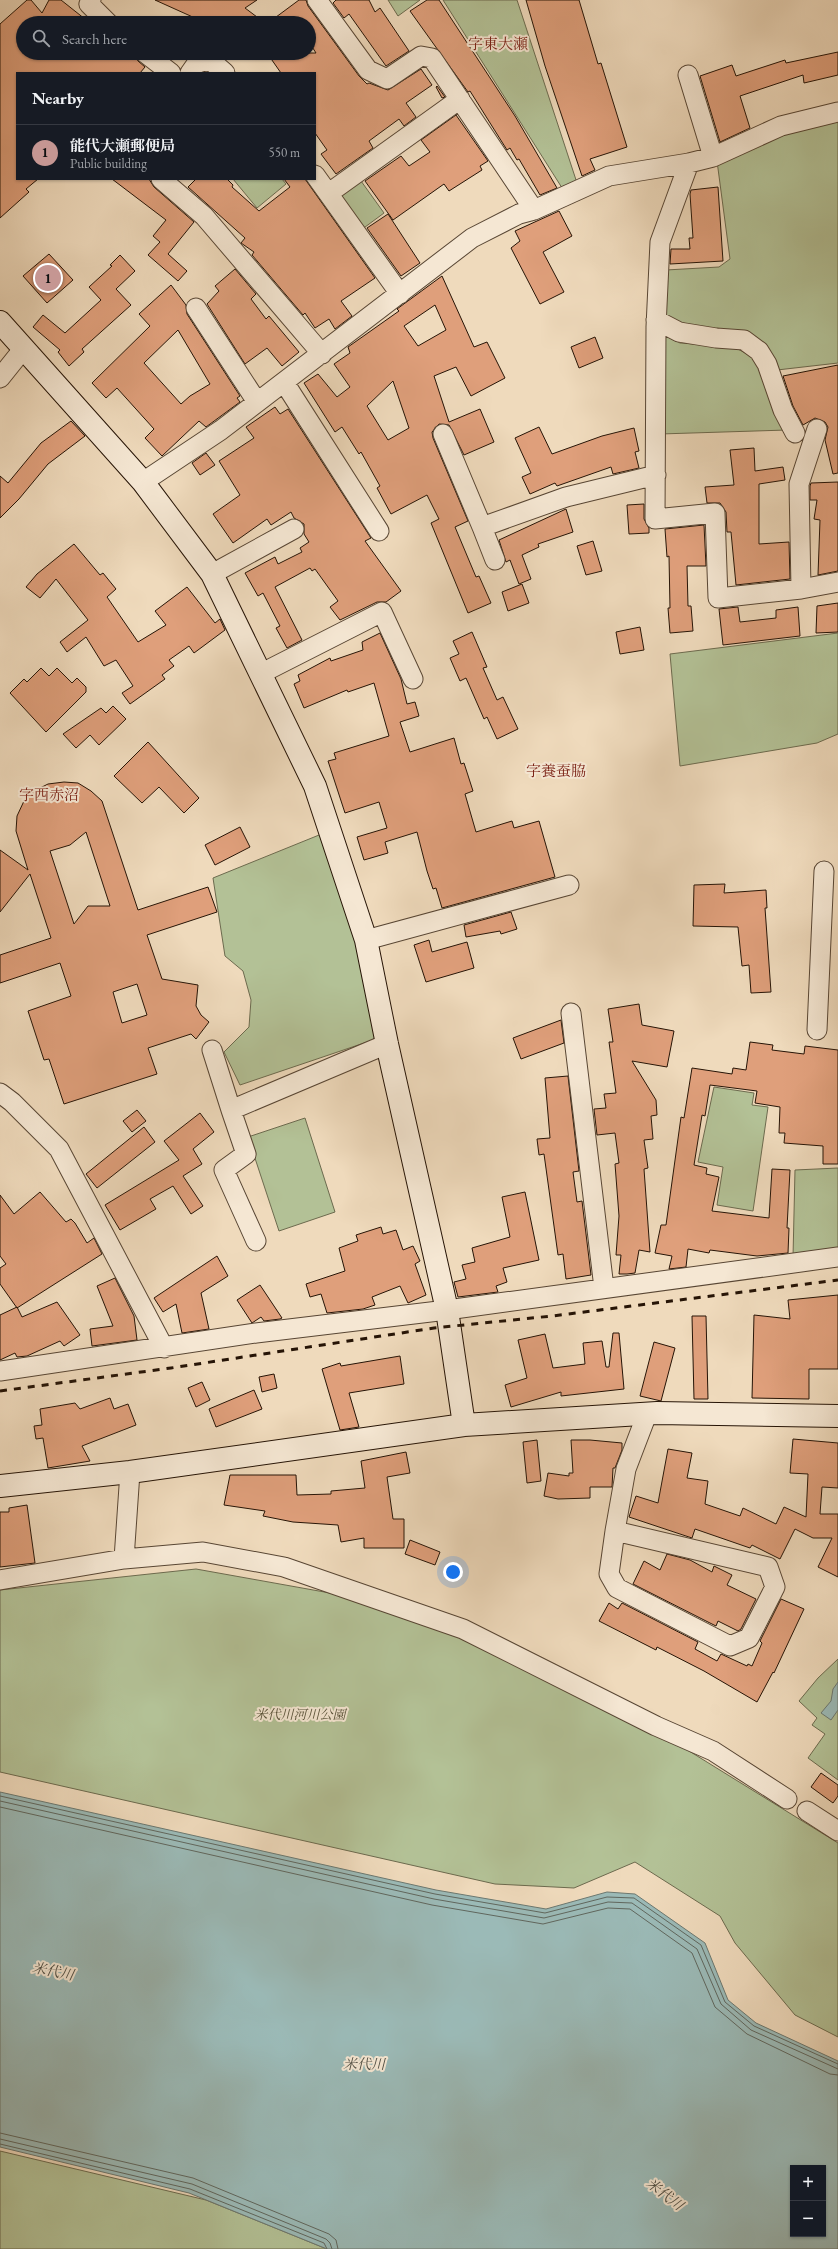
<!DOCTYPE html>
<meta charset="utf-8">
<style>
:root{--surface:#171b24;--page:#20242c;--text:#f1f3f6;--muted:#9ea1a6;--line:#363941;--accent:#c59692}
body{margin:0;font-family:"EB Garamond","Noto Serif JP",serif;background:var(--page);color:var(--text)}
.controls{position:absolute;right:12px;bottom:12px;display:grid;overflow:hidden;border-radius:0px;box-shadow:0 1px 3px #0004}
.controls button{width:36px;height:36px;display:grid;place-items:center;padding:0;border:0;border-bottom:1px solid var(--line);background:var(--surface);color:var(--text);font:20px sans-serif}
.you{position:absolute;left:453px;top:1572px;width:14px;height:14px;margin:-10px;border:3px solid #fff;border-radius:50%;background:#1a73e8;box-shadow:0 0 0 6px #1a73e833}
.badge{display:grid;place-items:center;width:26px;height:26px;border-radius:50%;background:var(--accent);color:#111;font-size:13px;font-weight:700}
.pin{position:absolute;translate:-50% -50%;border:2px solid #fff;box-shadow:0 1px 4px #0006}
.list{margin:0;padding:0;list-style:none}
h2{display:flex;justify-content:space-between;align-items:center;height:52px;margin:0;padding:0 16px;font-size:17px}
h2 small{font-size:13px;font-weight:400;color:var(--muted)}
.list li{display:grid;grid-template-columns:26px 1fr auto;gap:12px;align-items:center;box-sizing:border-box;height:56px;padding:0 16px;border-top:1px solid var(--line)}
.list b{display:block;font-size:15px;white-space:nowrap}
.list p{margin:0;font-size:13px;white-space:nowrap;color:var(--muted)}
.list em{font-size:13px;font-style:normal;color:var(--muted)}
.icon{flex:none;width:22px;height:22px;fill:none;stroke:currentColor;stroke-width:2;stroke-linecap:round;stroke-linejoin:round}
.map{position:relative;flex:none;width:838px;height:2249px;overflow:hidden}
.search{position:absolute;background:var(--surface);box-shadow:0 1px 3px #0004;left:16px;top:16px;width:300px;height:44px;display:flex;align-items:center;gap:10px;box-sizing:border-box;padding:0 14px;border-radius:22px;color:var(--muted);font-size:15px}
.panel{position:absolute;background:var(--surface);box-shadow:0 1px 3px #0004;left:16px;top:72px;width:300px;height:108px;border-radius:0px}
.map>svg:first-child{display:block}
.green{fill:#b3c196;stroke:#6c6a4e}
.water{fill:#9bbab7;stroke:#6c7870;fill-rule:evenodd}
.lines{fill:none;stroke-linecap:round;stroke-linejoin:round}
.shore{stroke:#60675e;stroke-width:1}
.building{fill:#df9f7b;stroke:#261406;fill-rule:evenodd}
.street-casing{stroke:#584634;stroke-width:21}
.secondary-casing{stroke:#261406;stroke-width:24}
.street{stroke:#f5e7d3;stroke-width:19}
.secondary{stroke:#f5e7d3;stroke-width:22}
.rail{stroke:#261406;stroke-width:3;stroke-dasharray:7 7;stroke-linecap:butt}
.labels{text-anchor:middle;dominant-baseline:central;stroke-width:4;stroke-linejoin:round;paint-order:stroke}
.park-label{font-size:13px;font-style:italic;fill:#575138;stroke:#f5e7d3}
.water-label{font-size:14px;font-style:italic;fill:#4f4e44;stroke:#f5e7d3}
.quarter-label{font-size:15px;fill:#7a1f14;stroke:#f5e7d3}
</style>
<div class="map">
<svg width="838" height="2249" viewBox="0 0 838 2249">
<rect width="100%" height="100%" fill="#efdabc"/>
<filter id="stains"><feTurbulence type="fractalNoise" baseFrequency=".005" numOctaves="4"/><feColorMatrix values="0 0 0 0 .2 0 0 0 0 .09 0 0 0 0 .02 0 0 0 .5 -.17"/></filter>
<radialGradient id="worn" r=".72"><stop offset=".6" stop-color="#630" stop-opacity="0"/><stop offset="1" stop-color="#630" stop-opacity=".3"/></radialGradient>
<path class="green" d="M388,0H420L398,16Z
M443,0H517L578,186L564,191Z
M838,120V363L777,370L724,333L663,318L666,270L719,267L730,259L717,161L782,134Z
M233,179H282L286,184L257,208Z
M361,181L384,213L361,230L338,197Z
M662,334L680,343L734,347L749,355L760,364L787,430L660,434Z
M838,633V734L817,743L680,766L670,654Z
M324,833L362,941L379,1038L240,1085L224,1052L249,1027L251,1000L243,971L225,956L213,878Z
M714,1087L754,1093L752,1105L768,1107L753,1211L717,1205L723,1167L698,1162Z
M305,1118L335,1212L279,1231L248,1137Z
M838,1168V1251L793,1257L795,1170Z
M196,1569L330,1593L464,1635L647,1725L838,1843V2037L795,2015L735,1943L720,1916L635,1862L574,1888L495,1884L0,1772V1590Z
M838,1659V1780L808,1758L825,1734L812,1725L817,1718L799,1701L818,1678Z
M0,2151L206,2200L327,2249H0Z"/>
<path class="water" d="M838,1682V1710L831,1720L821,1713L831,1701L833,1689Z
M0,1792L436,1890L546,1909L607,1892L635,1894L705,1943L728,2000L756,2023L838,2061V2249H327L189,2193L0,2147ZM793,2168H823V2234H793Z"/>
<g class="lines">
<path class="shore" d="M0,1796L435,1894L545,1913L607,1897L634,1898L701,1945L725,2002L754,2026L838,2064
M0,1801L434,1899L544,1918L608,1902L632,1903L697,1949L721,2004L751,2030L838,2069
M0,1807L432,1905L543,1924L608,1908L630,1909L692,1953L715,2007L747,2034L830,2074L838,2075
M0,2133L193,2178L329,2234L336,2240L338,2249
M0,2139L192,2184L326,2239L330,2243L332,2249
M0,2144L190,2189L324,2243L327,2249"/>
</g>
<path class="building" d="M27,0H31L42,13L49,0H61L90,23H23V53H134L138,61L145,67L140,73H17V179H38L26,189L29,192L0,218V24Z
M155,0H257L245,8L265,23H206Z
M299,0H306L308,6L359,76L367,84L369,83L388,90L421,69L432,85L406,103L416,117L404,126L399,119L369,141L373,148L336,174L321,154L327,150L315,133V73H281L267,53H316L309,42V23H268Z
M336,0H369L375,12L380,8L409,51L386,66L349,14L344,18L333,3Z
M427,0H439L515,116L557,188L540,195L519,159L517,160L510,148L507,150L470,91L468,92L410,11Z
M526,0H579L598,64L601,63L627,147L590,159L595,170L582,176L545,66Z
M838,52V75L804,83L803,75L740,96L750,128L720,142L700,76L732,65L736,76L785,60L786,63Z
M437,86L445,97L442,98L436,87Z
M456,115L488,161L480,166L482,170L449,191L444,184L393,220L365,181L401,156L409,166L430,152L421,140Z
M112,179H149L154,187L194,222L168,254L187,271L178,281L148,255L160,242L153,236L166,220Z
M196,179H227L233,185L232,187L259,211L290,187L284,179H305L375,278L341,301L352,316L335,329L329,319L315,328L305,313L303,315L252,255L254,252L241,243L245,238L188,187Z
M718,187L723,261L670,264L671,249H690L689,238H693L690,194L691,190Z
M559,211L572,236L543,252L564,292L540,304L511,248L520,241L515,231Z
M388,214L420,263L401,276L367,228Z
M49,254L73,280L47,303L23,276Z
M120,255L135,271L116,289L131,305L82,349L84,352L69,366L58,352L60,350L33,327L43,315L65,333L101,300L89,287L112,266L110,265Z
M235,269L256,294L251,299L266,319L269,316L299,352L282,366L267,348L245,364L207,304L219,291L215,286Z
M442,276L474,347L487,342L505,378L471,396L456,367L434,376L449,422L480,409L494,442L464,455L449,425L439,424L432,432L433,438L468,521L455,527L476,577L479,576L491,603L468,613L431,523L439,519L427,495L391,514L377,488L380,486L361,452L359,454L342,427L335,432L304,383L318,374L337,397L350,387L334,364L350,353L348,347L399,311L397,309ZM435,305L446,330L418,346L404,326ZM393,381L409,428L388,440L367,406Z
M171,285L186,305L187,314L240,396L237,398L240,402L206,427L199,421L162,456L145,438L154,429L117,388L106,398L92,383L150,326L139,314ZM178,330L210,384L190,396L181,404L144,363Z
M595,337L603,358L579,368L571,347Z
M838,365V473L833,474L825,440L828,427L825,422L815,418L803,425L793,406L783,376Z
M275,407L280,414L288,409L371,538L365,541L401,591L386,602H377L340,620L330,607L338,601L315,569L312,571L310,568L275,587L302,640L287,648L276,628L280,626L263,593L258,596L245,573L275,557L278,564L302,552L300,548L309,542L304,534V524L294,518L291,512L271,525L267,519L233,543L213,514L240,495L219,461L254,438L246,427Z
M71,421L85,436L48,464L19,499L0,518V476L8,483L41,443Z
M539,427L552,454L602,436L634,428L639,451L635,452L639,468L613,474L611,467L557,486L555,483L530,494L522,477L531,473L515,438Z
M754,448L755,471L783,467L785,480L759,484V544L789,542L790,579L736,585L731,532H727L726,512L720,503H707L705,487L734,485L730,450Z
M206,453L215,465L200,475L192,463Z
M838,482V571L818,575L820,520L814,519L817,500H810V486L811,483Z
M644,504V519L649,528V533L629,534L627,505Z
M566,509L573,532L538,544L539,547L522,555L531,579L519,584L510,560L506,562L499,540Z
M704,525L706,566H687L688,606H691L693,631L670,633L668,608H670L669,556L667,557L665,529Z
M593,541L602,571L586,575L577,546Z
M74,544L100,575L103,573L116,589L107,597L138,642L166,625L155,611L187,587L215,623L220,619L225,630L194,653L189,646L169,660L174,666L162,675L165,679L130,704L122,693L133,686L116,660L104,666L86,637L67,652L60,642L88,620L56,579L40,598L26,587L37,574Z
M522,584L529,603L508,611L502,592Z
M838,603V632L816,633L817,606Z
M738,607L740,622L776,618V610L798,607L800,636L723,645L719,609Z
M640,627L644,650L620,654L616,632Z
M472,632L487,667L483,668L497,700L503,697L518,729L497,739L487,717L484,719L466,678L460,681L450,658L459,654L453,641Z
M380,633L401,679L407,704L415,702L419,716L400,722L410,752L454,738L461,764L464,763L473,791L465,794L476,832L512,821L514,828L539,821L555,877L442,908L436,888L433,889L427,871L417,832L385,842L388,853L364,860L357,837L387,828L379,802L345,813L328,761L336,759L334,753L389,736L374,683L348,692L347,690L304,708L294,684L300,681L298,675L330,658L331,661L363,650L362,642Z
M41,668L49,676L57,668L72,683L77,678L86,687V692L46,732L10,693L24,679L27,682Z
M113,706L126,719L99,745L90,735L76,748L63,734L101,708L106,713Z
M148,742L199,798L184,813L159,787L142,803L114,776Z
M64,782L78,783L91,791L102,801L138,910L208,887L217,912L147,935L162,979L198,985L196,1006L201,1015L209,1022L196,1039L191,1034L148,1048L157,1074L64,1104L49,1059L44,1060L28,1011L71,996L60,963L0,983V955L51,938L30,874L0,912V850L28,870L16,831L17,816L24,801L34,791L48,784ZM86,832L110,906H88L74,924L50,851L70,845ZM137,984L147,1015L122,1023L113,992Z
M240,827L250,847L215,865L205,845Z
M725,884L724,893L766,890L767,908H765L771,992L751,993L749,965L742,966L738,927L693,926L694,885Z
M511,912L517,929L501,934L500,931L466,937L464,925Z
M429,940L432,952L467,942L474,968L426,982L414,945Z
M639,1004L642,1025L674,1031L667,1067L632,1061L656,1100L657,1115L651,1116L653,1139L644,1140L648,1168L644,1169L650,1252L639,1250L635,1273L627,1274H619L621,1255H616L619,1216L615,1164L619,1163L615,1133L597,1135L594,1109L606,1108L604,1094L616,1093L609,1042H613L608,1009Z
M561,1020L564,1043L521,1059L513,1038Z
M750,1042L773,1045L772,1050L804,1054L805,1046L838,1050V1164H823V1146L784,1143L785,1133H779L780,1107L755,1103L757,1091L710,1085L705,1116L702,1115L694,1165L707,1168L706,1174L719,1177L712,1211L769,1218L772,1169L790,1170L787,1228H789L788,1253L757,1256L710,1250L709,1253L688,1249L686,1267L669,1269L672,1256L655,1253L661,1225H666L681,1117L684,1118L692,1068L732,1074L733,1068L746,1070Z
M568,1076L579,1171L573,1172L577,1202L582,1201L591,1275L566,1279L563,1254L558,1255L544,1154L539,1155L537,1139L550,1138L545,1078Z
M137,1110L146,1121L132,1132L123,1121Z
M200,1113L214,1132L193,1149L202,1164L183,1176L203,1206L191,1214L173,1186L150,1199L156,1209L120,1230L105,1205L179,1160L164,1141Z
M144,1127L155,1142L97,1188L86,1174Z
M40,1192L66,1222L71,1219L75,1223L87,1243L94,1238L102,1254L17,1308L0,1284V1268L6,1264L0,1256V1195L14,1214Z
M525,1192L539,1260L503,1268L507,1282L496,1286L498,1292L458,1297L454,1282L466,1279L462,1265L475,1262L472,1248L510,1237L502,1197Z
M381,1227L383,1234L396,1230L403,1250L413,1246L420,1261L415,1264L426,1295L408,1303L400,1286L372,1297L375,1305L363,1309L327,1313L321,1294L310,1297L306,1284L345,1271L339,1248L358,1241L356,1235Z
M217,1256L228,1276L201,1293L209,1329L182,1333L176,1304L163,1312L154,1298Z
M115,1278L134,1316L137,1340L92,1346L90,1329L113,1326L97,1286Z
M260,1285L282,1318L280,1319L264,1321L261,1317L252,1323L237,1300Z
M838,1295V1369H809V1399L752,1398L754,1315L790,1319L788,1300Z
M57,1302L80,1335L64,1346L60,1341L27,1356L17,1357L15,1353L0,1360V1315L17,1307L22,1317Z
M692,1316H706L708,1399H694Z
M613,1333H619L624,1389L561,1396V1392L511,1407L505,1385L527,1378L518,1340L545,1334L553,1368L585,1364L583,1343L602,1341L606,1367H609Z
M654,1342L675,1348L661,1401L640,1396Z
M400,1356L404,1384L349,1393L359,1427L340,1430L322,1369L340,1363L341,1366Z
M274,1374L277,1388L262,1392L259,1377Z
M202,1382L210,1400L196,1407L188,1388Z
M254,1390L262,1409L216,1427L209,1409Z
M110,1398L114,1409L128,1404L136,1425L82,1446L90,1461L48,1468L43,1438L36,1439L34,1426L42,1425L40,1409L75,1403L80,1409Z
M793,1439L838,1443V1488L822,1487L820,1514H838V1577L818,1567L832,1538H813L795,1529L780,1559L752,1545L750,1548L695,1529L692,1538L629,1517L636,1496L658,1503L668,1449L692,1453L687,1478L708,1481L705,1504L740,1516L743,1508L776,1524L784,1507L806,1517L808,1474L790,1473Z
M537,1440L541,1481L527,1483L523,1442Z
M571,1440H590L622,1443V1450L615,1468H613L612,1487H590V1498L558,1499L544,1496L548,1473L569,1476V1473H573Z
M406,1452L410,1473L387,1477L393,1519H404V1548H364V1538L341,1542L338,1525L293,1522L263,1516L265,1511L224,1505L230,1475H296L297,1495L331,1494V1491L365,1488L361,1461Z
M27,1505L35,1563L0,1567V1512H9V1508Z
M410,1540L440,1552L435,1565L405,1554Z
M667,1554L690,1560L712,1572L714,1566L732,1575L727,1585L756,1599L741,1629L738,1631L718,1621L716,1626L708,1622L633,1584L644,1561L660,1570Z
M781,1599L804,1609L774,1673L773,1672L757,1702L704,1671L657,1647L656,1650L599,1621L609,1603L618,1609L622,1603L698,1642L695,1649L717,1661L721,1654L747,1666L748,1664L752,1666L762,1643L760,1641Z
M821,1773L838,1785V1796L833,1803L811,1787Z"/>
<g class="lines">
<g class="street-casing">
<path id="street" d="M91,0L89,4L108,23
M317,0L368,70L387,79L421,56L432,58L534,210
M145,53L171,73
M190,73L197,63L210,60L225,73
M688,75L713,157
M689,163L660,242L656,327L655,519L715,513L718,598L801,589L838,582
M315,175L400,294
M161,179L204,216L322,354
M329,193L460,99
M196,308L257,402
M656,320L679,332L716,338L744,340L759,351L767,364L783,410L795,433
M0,378L24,348
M284,382L379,531
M443,434L482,527
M143,482L221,430L472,238L519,214L534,210L609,176L689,163L713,157L781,126L838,112
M495,560L482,527L566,497L656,475
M212,574L294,529
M801,589L799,484L817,429
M260,674L382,612L413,679
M366,940L569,885
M571,1013L604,1288
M817,1030L824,871
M212,1050L231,1110L387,1044
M0,1093L12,1102L59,1149L164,1348
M231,1110L246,1154L224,1170L256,1241
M0,1371L256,1333L447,1310L838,1257
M615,1531L768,1567L775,1587L749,1638L730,1646L617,1588L609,1574L615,1531L626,1469L647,1414
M124,1559L130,1472
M0,1580L124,1559L203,1552L284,1567L463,1629L656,1726L713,1751L787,1799
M807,1811L838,1831"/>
</g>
<g class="secondary-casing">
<path id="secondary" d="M0,322L143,482L212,574L315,786L366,940L387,1044L447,1310L464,1425
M0,1486L130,1472L464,1425L657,1413L838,1416"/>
</g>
<use href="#street" class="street"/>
<use href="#secondary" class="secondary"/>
<path class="rail" d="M0,1391L171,1368L434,1328L552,1316L838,1280"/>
</g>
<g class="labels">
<g class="park-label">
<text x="300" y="1714">米代川河川公園</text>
</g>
<g class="water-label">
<text transform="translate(53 1971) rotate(11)">米代川</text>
<text x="364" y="2064">米代川</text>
<text transform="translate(665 2194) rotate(38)">米代川</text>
</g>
<g class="quarter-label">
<text x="498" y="43">字東大瀬</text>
<text x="556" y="770">字養蚕脇</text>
<text x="49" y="794">字西赤沼</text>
</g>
</g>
<rect width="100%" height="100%" filter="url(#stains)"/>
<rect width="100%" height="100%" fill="url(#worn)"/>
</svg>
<div class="controls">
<button>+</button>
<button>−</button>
</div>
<div class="you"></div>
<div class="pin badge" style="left:48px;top:278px">1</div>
<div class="search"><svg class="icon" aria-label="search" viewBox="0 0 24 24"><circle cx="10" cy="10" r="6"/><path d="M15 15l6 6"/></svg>Search here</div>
<section class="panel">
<h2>Nearby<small></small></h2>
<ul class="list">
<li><span class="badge">1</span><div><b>能代大瀬郵便局</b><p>Public building</p></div><em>550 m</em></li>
</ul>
</section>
</div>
